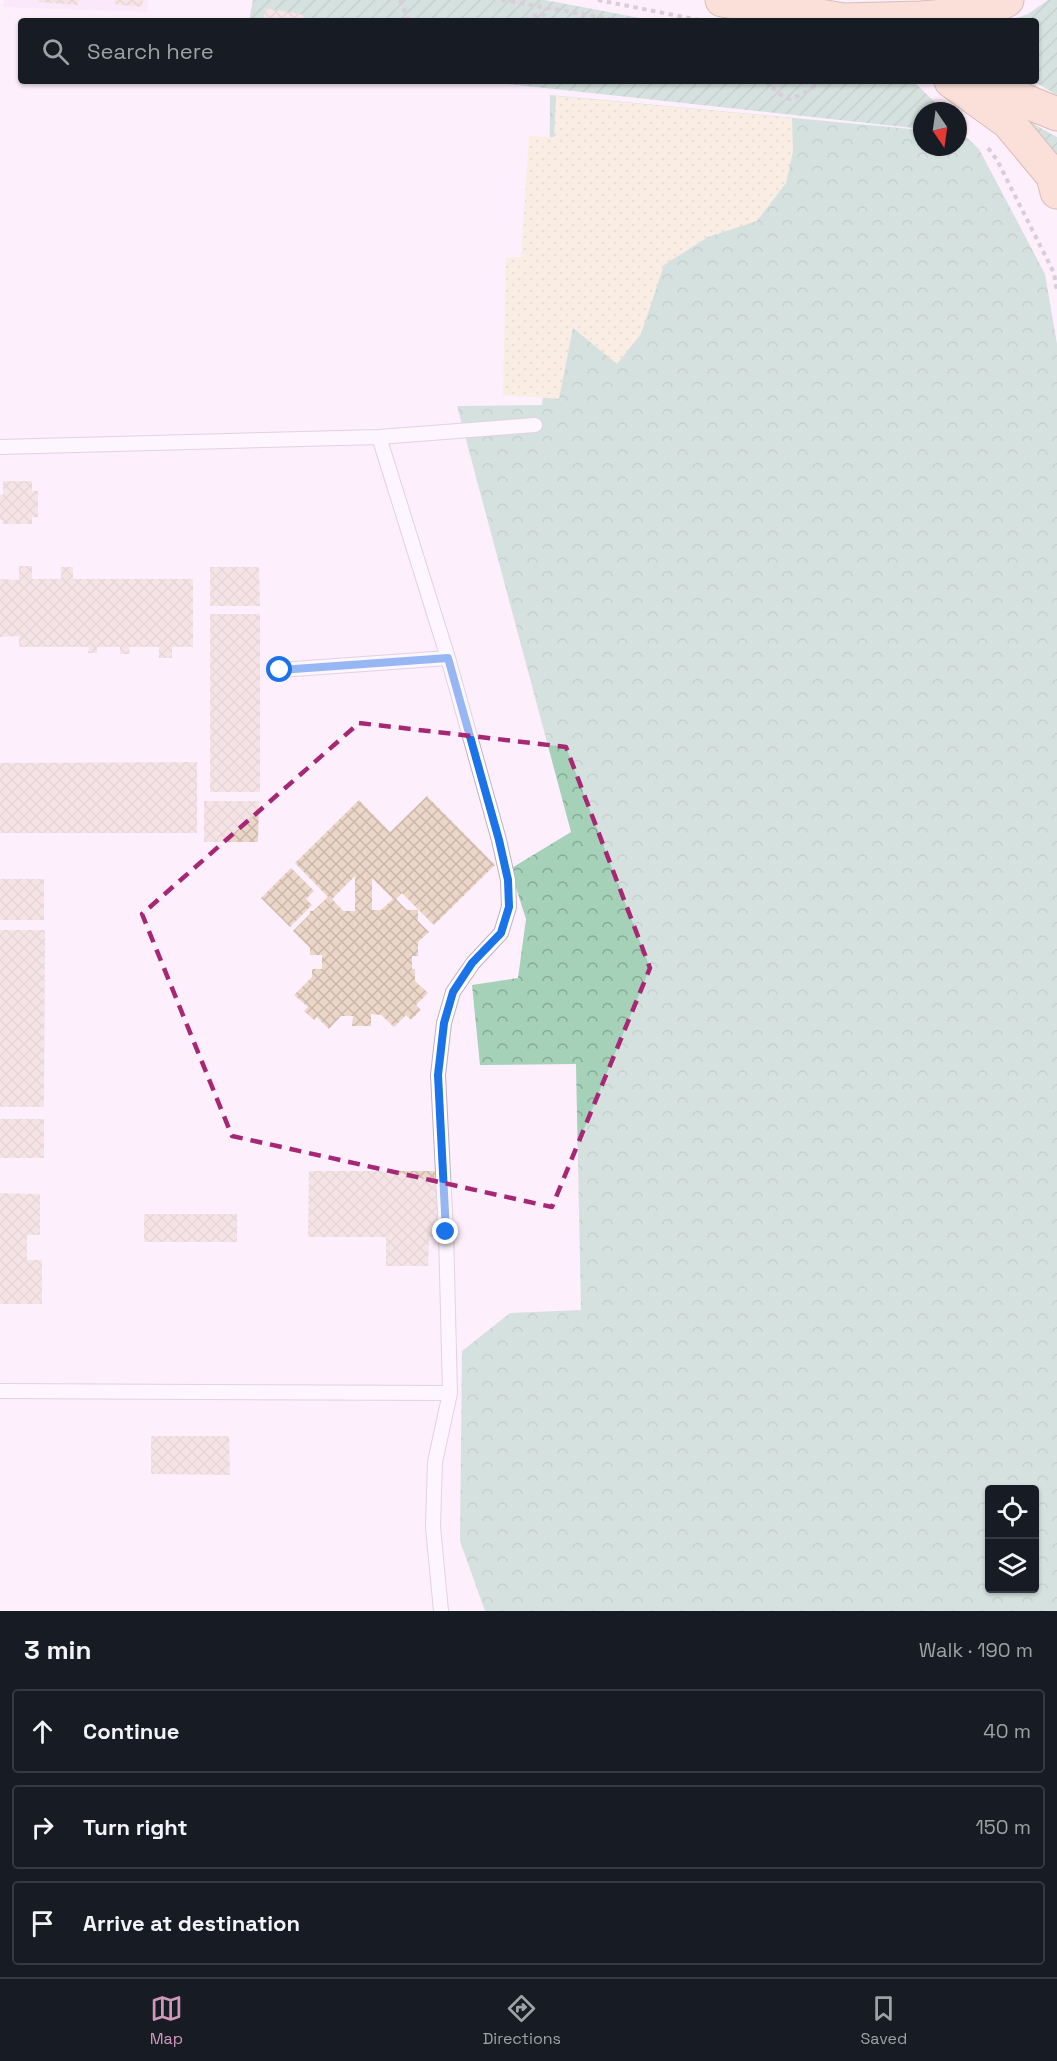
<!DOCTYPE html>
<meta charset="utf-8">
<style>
:root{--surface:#171b24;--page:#20242c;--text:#f1f3f6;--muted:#9ea1a6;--line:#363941;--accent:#d097bc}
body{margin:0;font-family:"Space Grotesk",sans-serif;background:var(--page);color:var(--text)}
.controls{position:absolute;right:18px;bottom:18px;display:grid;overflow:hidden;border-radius:6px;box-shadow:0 2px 4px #0004}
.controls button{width:54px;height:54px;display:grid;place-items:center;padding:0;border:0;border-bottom:2px solid var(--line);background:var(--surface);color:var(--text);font:30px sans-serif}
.compass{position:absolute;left:913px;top:102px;width:54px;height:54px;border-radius:50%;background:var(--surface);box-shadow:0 2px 4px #0004;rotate:167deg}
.stop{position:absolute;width:18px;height:18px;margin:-14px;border:4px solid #1a73e8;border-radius:50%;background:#fff}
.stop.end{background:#1a73e8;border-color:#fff;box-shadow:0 2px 6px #0008}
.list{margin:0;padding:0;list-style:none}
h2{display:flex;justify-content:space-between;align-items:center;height:78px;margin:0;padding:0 24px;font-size:26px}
h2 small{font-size:20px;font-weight:400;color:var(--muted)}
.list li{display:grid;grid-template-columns:39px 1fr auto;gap:18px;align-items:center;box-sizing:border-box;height:84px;margin:0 12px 12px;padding:0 12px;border:2px solid var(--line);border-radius:6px}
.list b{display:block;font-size:22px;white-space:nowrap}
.list em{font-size:20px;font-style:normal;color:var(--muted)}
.icon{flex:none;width:33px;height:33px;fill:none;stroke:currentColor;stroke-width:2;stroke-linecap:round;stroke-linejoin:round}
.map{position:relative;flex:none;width:1057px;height:1611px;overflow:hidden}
.search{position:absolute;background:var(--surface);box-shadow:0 2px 4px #0004;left:18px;right:18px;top:18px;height:66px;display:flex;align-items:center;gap:15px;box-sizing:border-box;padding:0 21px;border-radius:6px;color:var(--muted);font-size:22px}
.sheet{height:366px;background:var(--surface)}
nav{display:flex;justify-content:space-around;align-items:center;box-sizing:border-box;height:84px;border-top:2px solid var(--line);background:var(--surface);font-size:16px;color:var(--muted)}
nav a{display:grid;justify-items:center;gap:3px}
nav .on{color:var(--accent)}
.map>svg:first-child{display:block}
.built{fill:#f8e0f7}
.forest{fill:url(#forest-crowns);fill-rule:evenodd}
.sand{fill:url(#sand-dots)}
.garden{fill:url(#garden-furrows)}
.building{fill:url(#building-cross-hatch);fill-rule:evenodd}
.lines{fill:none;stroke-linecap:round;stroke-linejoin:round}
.service-casing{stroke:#c1afc0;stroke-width:16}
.primary-casing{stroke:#af825f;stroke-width:35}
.path{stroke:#afa3ae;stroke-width:4;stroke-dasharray:4.5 4.5;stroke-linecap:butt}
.service{stroke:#fff;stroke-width:14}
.primary{stroke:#f5ceac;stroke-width:33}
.route{stroke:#1a73e8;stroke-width:8}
.marked{fill:none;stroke:#a82775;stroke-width:4.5;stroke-dasharray:12 8;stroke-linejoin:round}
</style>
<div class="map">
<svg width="1057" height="1611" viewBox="0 0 1057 1611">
<defs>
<pattern id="forest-crowns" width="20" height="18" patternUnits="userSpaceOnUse" patternTransform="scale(1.5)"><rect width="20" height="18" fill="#a4d1b8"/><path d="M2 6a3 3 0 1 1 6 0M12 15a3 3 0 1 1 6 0" fill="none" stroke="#86aa96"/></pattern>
<pattern id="sand-dots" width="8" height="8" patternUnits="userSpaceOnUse" patternTransform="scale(1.5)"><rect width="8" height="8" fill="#f5ebc5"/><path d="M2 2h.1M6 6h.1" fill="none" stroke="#d3caaa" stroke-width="1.8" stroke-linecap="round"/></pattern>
<pattern id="garden-furrows" width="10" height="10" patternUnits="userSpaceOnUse" patternTransform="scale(1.5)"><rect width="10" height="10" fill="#a4d1b8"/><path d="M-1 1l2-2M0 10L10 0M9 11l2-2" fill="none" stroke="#86aa96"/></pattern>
<pattern id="building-cross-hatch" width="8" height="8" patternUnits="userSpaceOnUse" patternTransform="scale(1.5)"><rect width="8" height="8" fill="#ecd6c8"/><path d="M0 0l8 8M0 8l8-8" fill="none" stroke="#cbb8ac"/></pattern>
</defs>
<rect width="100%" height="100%" fill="#feeffd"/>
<path class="built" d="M4,0H148L147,12L3,7Z"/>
<path class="forest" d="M550,95L922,130V147H958V133L963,134L979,149L1045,274L1057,344V1611H485L460,1541L462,1351L510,1313L581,1310L576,1064L480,1065L472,985L518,978L526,919L510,869L571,832L457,406L542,405L548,346ZM990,1490H1034V1588H990Z"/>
<path class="sand" d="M556,96L792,118L793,152L786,183L757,221L708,237L664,265L641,334L617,364L573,328L559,399L503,395L506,258L521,257L529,136L554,137Z"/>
<path class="garden" d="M253,0H545L656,21H249Z
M1048,0H1057V95L1033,81H1036V21H1008L1028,14Z
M480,81H913L944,111H922V129Z
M979,82L1037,126L1057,137V159Z"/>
<path class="building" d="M39,0H79L78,5L38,2Z
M115,0H143L142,7L114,4Z
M265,8L304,15L303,21H263Z
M3,481H32V491H38V517H32V524H2L3,520H0V495H3Z
M19,566H32V579H61V567H73V579H193V647H172V658H159V647H129L130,654H120V647H97V653H88L89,647H19V636L0,637V579L19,580Z
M210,567H259L260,606H210Z
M210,614H260V792H210Z
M197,762V833H0V763Z
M427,796L495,865L434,925L402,893L396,899L407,910H418V921L429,932L418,942V956H412V969H415V981L428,993L416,1005L421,1010L411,1020L406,1015L394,1027L381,1015L371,1014V1026H352L353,1016H341L329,1029L317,1017L314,1020L304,1011L308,1007L294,995L312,977V969H322V955H310V948L293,931L310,914V911H313L328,897L295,863L359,800L390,832ZM355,876V911H343L332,899ZM372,878L393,899L381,910H372Z
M204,801H259L258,842H204Z
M291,868L314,891L306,899L312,905L290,927L261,898Z
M0,879H44V920H0Z
M0,930H45L44,1107H0Z
M0,1119H44V1158H0Z
M309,1171H441V1237H429L428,1266H386V1237H308Z
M0,1193L40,1194V1235H27V1260H42V1304H0Z
M144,1214H237V1242H144Z
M151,1436H229L230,1475L151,1474Z"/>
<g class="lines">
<g class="service-casing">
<path id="service" d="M379,437L448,658L499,840L508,880L509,907L501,933L473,963L453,992L444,1023L438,1075L446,1232L450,1393L435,1462L433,1527L441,1611
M0,447L379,437L535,425
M280,670L448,658
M0,1391L450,1393"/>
</g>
<g class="primary-casing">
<path id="primary" d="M722,0L844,20L921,18L982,13L1007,0
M951,81L1008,122L1053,176L1057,192
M992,81L1025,101L1057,114"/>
</g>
<path class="path" d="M400,0L409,21
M502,0L622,21
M598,0L699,20
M525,21C536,14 543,11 553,21
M618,81H633
M766,81L779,94L790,99L803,94L822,81
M988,148L997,160L1054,273L1057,292"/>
<use href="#service" class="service"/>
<use href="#primary" class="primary"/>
</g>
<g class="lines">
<path class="route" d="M280,670L448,658L499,840L508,880L509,907L501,933L472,963L453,992L444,1023L438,1075L446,1232"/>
</g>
<path d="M0 0H1057V1611H0ZM359,723L566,747L650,968L552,1207L232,1136L142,914Z" fill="#feeffd" fill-opacity=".55" fill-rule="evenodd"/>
<path class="marked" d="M359,723L566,747L650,968L552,1207L232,1136L142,914Z"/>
</svg>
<div class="controls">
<button><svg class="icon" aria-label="locate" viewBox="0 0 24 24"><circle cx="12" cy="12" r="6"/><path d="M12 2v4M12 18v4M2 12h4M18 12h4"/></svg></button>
<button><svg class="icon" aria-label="layers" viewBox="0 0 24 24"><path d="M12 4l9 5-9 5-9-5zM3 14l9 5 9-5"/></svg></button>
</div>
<svg class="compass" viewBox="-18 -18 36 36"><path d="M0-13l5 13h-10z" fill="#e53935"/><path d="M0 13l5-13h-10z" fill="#9ea1a6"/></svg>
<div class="stop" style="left:280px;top:670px"></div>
<div class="stop end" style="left:446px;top:1232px"></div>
<div class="search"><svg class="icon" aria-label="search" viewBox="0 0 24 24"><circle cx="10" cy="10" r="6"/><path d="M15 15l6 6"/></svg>Search here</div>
</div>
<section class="sheet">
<h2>3 min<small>Walk · 190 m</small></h2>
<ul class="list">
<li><svg class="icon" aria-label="ahead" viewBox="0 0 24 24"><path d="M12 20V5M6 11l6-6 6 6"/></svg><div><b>Continue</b></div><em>40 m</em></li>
<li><svg class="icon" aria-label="right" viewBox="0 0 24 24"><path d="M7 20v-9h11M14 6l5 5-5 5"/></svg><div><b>Turn right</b></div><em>150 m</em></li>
<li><svg class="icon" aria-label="arrive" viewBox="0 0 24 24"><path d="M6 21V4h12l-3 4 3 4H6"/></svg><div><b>Arrive at destination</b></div></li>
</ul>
</section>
<nav>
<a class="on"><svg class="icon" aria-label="map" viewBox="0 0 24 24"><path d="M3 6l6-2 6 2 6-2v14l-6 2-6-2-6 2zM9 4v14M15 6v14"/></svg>Map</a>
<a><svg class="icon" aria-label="directions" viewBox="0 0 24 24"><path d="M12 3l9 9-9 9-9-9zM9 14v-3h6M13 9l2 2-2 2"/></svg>Directions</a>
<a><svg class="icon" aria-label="saved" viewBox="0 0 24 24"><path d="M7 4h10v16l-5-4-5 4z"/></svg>Saved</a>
</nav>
